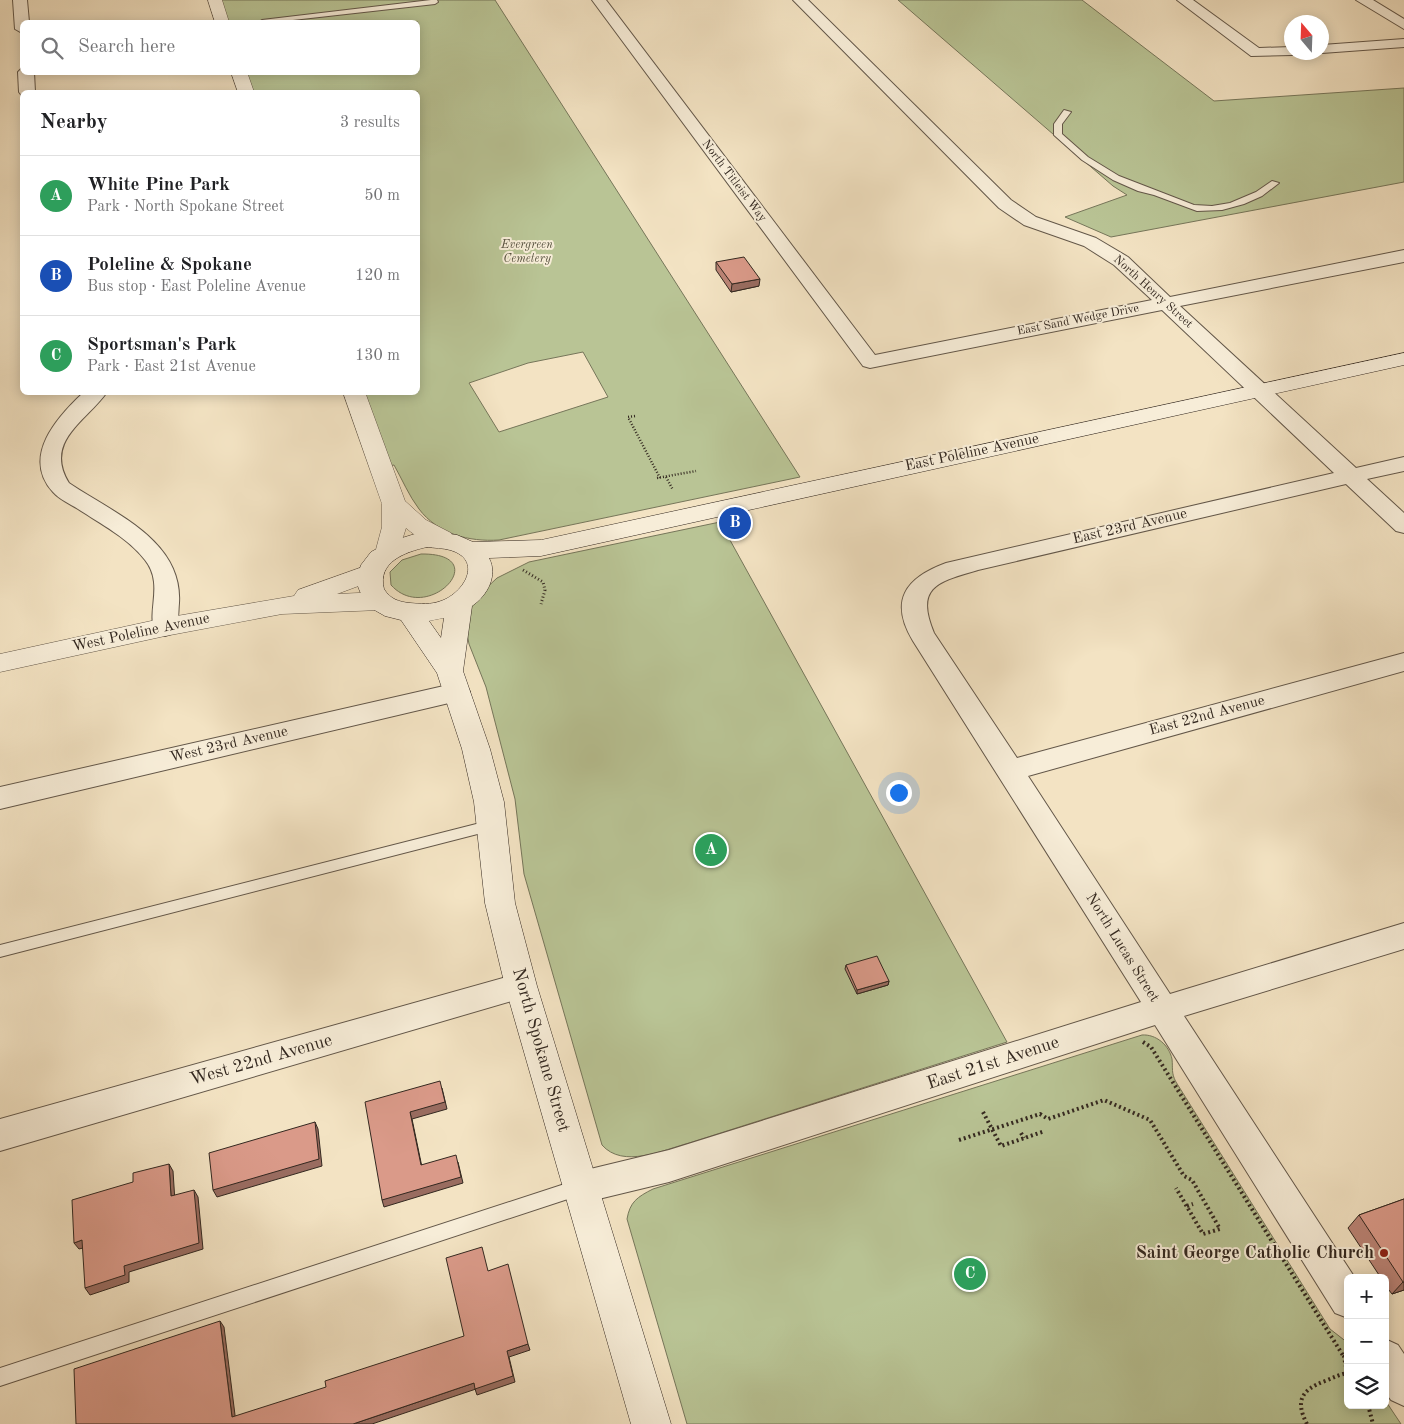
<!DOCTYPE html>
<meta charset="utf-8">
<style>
:root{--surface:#fff;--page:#f2f2f2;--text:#202124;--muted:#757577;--line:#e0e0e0;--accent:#ea580c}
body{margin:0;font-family:"Old Standard TT",serif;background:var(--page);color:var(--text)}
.controls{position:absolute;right:15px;bottom:15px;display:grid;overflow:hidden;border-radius:8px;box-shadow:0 2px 12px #0003}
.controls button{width:45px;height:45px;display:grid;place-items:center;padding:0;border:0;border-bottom:1px solid var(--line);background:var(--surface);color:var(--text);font:25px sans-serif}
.compass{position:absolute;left:1284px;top:15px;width:45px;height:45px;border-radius:50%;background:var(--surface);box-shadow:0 2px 12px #0003;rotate:341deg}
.you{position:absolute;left:898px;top:792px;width:18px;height:18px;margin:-12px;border:4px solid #fff;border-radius:50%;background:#1a73e8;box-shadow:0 0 0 8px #1a73e833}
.badge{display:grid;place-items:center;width:32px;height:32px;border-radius:50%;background:var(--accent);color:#fff;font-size:16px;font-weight:700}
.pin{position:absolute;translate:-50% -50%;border:2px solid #fff;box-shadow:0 1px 5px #0006}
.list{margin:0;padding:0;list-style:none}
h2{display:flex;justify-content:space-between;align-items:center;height:65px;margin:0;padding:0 20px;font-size:21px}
h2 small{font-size:16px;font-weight:400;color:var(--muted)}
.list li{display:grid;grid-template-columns:32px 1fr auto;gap:15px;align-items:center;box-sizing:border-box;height:80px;padding:0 20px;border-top:1px solid var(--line)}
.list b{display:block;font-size:19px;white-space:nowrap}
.list p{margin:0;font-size:16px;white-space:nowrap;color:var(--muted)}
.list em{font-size:16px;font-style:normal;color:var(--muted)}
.icon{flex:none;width:28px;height:28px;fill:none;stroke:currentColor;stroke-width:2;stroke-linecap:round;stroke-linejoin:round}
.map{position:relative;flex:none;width:1404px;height:1424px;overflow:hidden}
.search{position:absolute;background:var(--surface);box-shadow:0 2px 12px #0003;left:20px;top:20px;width:400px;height:55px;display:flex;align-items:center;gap:12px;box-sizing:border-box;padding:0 18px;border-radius:8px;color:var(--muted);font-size:19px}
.panel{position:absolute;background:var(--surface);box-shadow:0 2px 12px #0003;left:20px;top:90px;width:400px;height:305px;border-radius:8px}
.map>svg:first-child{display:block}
.green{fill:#b9c495;stroke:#76765a;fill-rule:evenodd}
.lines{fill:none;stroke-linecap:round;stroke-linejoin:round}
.service-casing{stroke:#635749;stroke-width:2}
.minor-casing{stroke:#635749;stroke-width:2}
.tertiary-casing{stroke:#635749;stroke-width:1}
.secondary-casing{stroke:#332820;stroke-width:1}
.path-far2{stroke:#332820;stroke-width:2.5;stroke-dasharray:1 2;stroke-linecap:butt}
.path-far1{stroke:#332820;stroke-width:3;stroke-dasharray:1 2.5;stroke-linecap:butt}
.path{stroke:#332820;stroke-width:4;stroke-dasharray:2 3;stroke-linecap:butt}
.service{fill:#f7edd8;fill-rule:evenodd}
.minor{fill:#f7edd8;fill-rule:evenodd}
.tertiary{fill:#f7edd8;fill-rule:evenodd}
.secondary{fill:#f7edd8;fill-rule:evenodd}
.wall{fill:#bb8476;stroke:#332820}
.shaded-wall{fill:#996c60;stroke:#332820}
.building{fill:#da9a89;stroke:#332820}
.poi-dot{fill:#8f2418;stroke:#f7edd8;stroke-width:2}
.labels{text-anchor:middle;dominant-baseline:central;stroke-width:4;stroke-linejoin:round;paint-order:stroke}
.far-street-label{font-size:12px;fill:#332820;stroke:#f7edd8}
.far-park-label{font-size:12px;font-style:italic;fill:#544f3d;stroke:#f7edd8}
.street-label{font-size:15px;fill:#332820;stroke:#f7edd8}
.near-street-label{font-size:18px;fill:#332820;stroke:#f7edd8}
.near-poi-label{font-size:18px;font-weight:bold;fill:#332820;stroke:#f7edd8;text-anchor:end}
</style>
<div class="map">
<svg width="1404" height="1424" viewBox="0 0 1404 1424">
<rect width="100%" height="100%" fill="#f3e3c3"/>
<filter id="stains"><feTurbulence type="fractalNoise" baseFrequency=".004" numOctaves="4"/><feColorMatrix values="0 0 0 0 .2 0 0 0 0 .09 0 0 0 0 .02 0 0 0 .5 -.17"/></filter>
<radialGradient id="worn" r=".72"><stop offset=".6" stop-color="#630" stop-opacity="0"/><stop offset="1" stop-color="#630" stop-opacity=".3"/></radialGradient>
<path class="green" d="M215,0H495L800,477L499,540C469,542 438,534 419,509C409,496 402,479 394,465L382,467L354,393L418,392V92H246L239,73L418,72V22H222ZM583,352L608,397L499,432L469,383L528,363Z
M898,0H1082L1214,101L1404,88V182L1111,237L1065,217L1127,195L1113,186Z
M720,522L1007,1042L689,1143C663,1150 623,1169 602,1145L524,874L515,799L486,687L469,644L465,622L472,602L481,593L497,578L529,562Z
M421,554C496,553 428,626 391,585L390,572L402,560Z
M1142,1035C1156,1034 1169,1045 1172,1059C1173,1068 1171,1073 1176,1082L1330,1329L1348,1343V1405H1385V1400L1401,1424H687L627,1219C630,1202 637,1197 653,1189Z"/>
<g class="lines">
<g class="service-casing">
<path id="service" d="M431,0H437L438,2L435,4L275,22H259L262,20Z
M1064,110L1071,112L1062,124V134L1088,157L1119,176L1194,205L1212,206L1230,203L1256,192L1272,181L1279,183L1262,196L1244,204L1222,210L1197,211L1154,195L1138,191L1113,180L1082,160L1054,135V124Z
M492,820L497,821L499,825L497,829L0,957V945Z
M580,1179L586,1181L588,1187L586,1193L580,1195L0,1386V1368Z"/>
</g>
<g class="minor-casing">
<path id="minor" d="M13,0H27L29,22H22V33L15,29Z
M592,0H606L875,355L1152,300L1114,265L1084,246L1024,225L999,208L793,0H808L1011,200L1036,217L1096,238L1128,257L1170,297L1404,250V262L1180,306L1356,468L1404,457V471L1367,479L1404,513V533L1396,531L1346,484L978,570C937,582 915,587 934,633L1017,758L1404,653V671L1028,776L1170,994L1404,923V949L1184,1016L1355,1278H1348V1318L1335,1313L1155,1025L669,1182L582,1203L570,1199L565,1187L570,1175L582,1171L669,1150L1141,1002L913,641C889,601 905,578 946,563L1334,473L1162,310L870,368L863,366Z
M1177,0H1193L1259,48L1292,47V52H1298L1292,55L1251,56Z
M1356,0H1373L1404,19V29Z
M1404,39V47L1322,53L1318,52H1322V45Z
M22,68V72H34L35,92H22V96L19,92L18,72Z
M84,392H107C87,421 43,441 69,483C113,513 183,540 179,603C178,614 179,624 174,633L165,636L156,633C145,613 165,585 145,560C128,538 101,524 78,509C70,504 59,499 53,492C21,457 57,417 84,392Z
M457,683L466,685L470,692L466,699L0,809V787Z
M521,973L532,977L536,986L532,995L0,1151V1119Z
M1385,1339L1398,1345L1404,1354V1406L1391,1400L1385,1392Z"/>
</g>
<g class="tertiary-casing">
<path id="tertiary" d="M208,0H222L229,22H215Z
M231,72H247L254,92H238Z
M343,392H365L405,501L426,520L451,533L454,539L451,545C435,549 418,538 406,528L396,559L387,561L378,559L375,553L382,527V504Z
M371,564L380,566L383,572L380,578L337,594L380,592L389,595L393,601L389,607L380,610L282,614L165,636L0,672V654L165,618L294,596L298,590Z"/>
</g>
<g class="secondary-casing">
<path id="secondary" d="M1404,353V365L541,556L489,558C498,575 488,595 472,606L463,671L490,749L504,802L515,903L537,986L671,1424H631L505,986L485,903L474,802L462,749L437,673L401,620L385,616L371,608L361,594L357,584L358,574L361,565L371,552L389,542L418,533L427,531L457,535L473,542L541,540ZM427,547C434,548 443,548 450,550C484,560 464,593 441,601C430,605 421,604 410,603C399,602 390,599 384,589C377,562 405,552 427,547ZM444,618L441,638L429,621Z"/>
</g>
<path class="path-far2" d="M635,416L628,417L660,478
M666,477L673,490
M657,478L696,471"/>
<path class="path-far1" d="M523,570L543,582L545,590L541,604"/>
<path class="path" d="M1143,1042L1151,1047L1344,1357
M983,1112L1001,1146L1045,1131
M1021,1133L1024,1138
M959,1140L1040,1114L1048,1119L1104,1100L1150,1120L1184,1176L1192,1180L1220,1229L1203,1234L1176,1188
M1187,1206L1193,1204
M1347,1372L1344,1357L1348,1355
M1368,1405L1373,1424
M1307,1424C1295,1401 1301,1390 1325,1381C1333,1378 1340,1374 1348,1373"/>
<use href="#service" class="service"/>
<use href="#minor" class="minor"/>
<use href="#tertiary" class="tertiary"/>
<use href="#secondary" class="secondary"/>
</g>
<path class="wall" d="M716,262L759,286L731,292L716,270Z
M846,965L889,981L888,985L857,994L845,969Z
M1404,1199V1290L1392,1294L1385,1285V1278H1381L1348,1228L1359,1215Z"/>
<path class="shaded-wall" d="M760,279L759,286L731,292L732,284Z
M889,981L888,985L857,994V990Z
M442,1088L447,1109L412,1119L423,1172L421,1165L410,1112Z
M315,1122L318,1129L322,1166L217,1197L213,1190Z
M458,1162L463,1183L384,1207L382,1200Z
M169,1164L173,1171L175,1202L171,1196Z
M194,1190L198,1197L203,1249L129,1272V1282L90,1295L85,1288L124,1266Z
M82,1240L87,1247L79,1249L74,1243Z
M1403,1282H1404V1290L1392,1294Z
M220,1321L224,1327L236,1423L232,1417Z
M528,1344L530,1350L509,1357L515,1382L477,1395L475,1389L507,1351Z
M474,1383L476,1389L372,1424H353Z"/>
<path class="building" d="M744,257L760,279L732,284L716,262Z
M877,956L889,981L857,990L846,965Z
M440,1081L445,1102L410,1112L421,1165L456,1155L461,1177L382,1200L365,1102Z
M315,1122L319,1159L213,1190L209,1153Z
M169,1164L171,1196L194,1190L199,1243L124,1266L125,1275L85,1288L82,1240L74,1243L72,1200L133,1182V1173Z
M1404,1199V1282H1403L1359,1215Z
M482,1247L488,1271L508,1264L528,1344L507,1351L513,1376L475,1389L474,1383L353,1424H76L74,1369L220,1321L232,1417L326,1387L325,1381L464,1336L446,1258Z"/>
<circle class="poi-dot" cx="1384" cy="1253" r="5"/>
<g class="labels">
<g class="far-street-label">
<text transform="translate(734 181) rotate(53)">North Titleist Way</text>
<text transform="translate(1153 292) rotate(42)">North Henry Street</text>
<text transform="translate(1078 320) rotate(-11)">East Sand Wedge Drive</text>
</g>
<g class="far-park-label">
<text x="527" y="245">Evergreen<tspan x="527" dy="14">Cemetery</tspan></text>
</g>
<g class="street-label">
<text transform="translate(972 453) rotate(-12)">East Poleline Avenue</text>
<text transform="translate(1130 527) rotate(-13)">East 23rd Avenue</text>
<text transform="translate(141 633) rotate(-12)">West Poleline Avenue</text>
<text transform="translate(1207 716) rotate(-15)">East 22nd Avenue</text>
<text transform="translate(229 745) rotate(-13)">West 23rd Avenue</text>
<text transform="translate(1122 948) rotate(58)">North Lucas Street</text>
</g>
<g class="near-street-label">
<text transform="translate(541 1050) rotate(74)">North Spokane Street</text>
<text transform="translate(261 1060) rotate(-16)">West 22nd Avenue</text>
<text transform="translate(993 1063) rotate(-18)">East 21st Avenue</text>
</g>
<g class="near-poi-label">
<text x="1374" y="1253">Saint George Catholic Church</text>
</g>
</g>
<rect width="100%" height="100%" filter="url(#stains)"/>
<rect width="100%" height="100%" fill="url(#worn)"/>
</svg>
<div class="controls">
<button>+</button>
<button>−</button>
<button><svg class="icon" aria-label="layers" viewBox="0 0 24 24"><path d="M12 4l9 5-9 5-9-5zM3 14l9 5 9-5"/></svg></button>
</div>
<svg class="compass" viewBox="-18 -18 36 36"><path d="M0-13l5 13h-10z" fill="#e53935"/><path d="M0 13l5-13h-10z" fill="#757577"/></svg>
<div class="you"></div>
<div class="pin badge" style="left:711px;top:850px;background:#2e9e5b">A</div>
<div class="pin badge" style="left:735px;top:523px;background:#1a4fb4">B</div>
<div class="pin badge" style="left:970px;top:1274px;background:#2e9e5b">C</div>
<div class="search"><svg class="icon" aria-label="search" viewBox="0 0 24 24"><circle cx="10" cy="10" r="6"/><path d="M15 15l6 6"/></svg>Search here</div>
<section class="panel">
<h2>Nearby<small>3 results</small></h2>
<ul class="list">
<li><span class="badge" style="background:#2e9e5b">A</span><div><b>White Pine Park</b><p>Park · North Spokane Street</p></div><em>50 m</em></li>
<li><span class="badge" style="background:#1a4fb4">B</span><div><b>Poleline &amp; Spokane</b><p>Bus stop · East Poleline Avenue</p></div><em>120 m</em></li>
<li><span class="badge" style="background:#2e9e5b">C</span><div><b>Sportsman's Park</b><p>Park · East 21st Avenue</p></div><em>130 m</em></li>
</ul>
</section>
</div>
